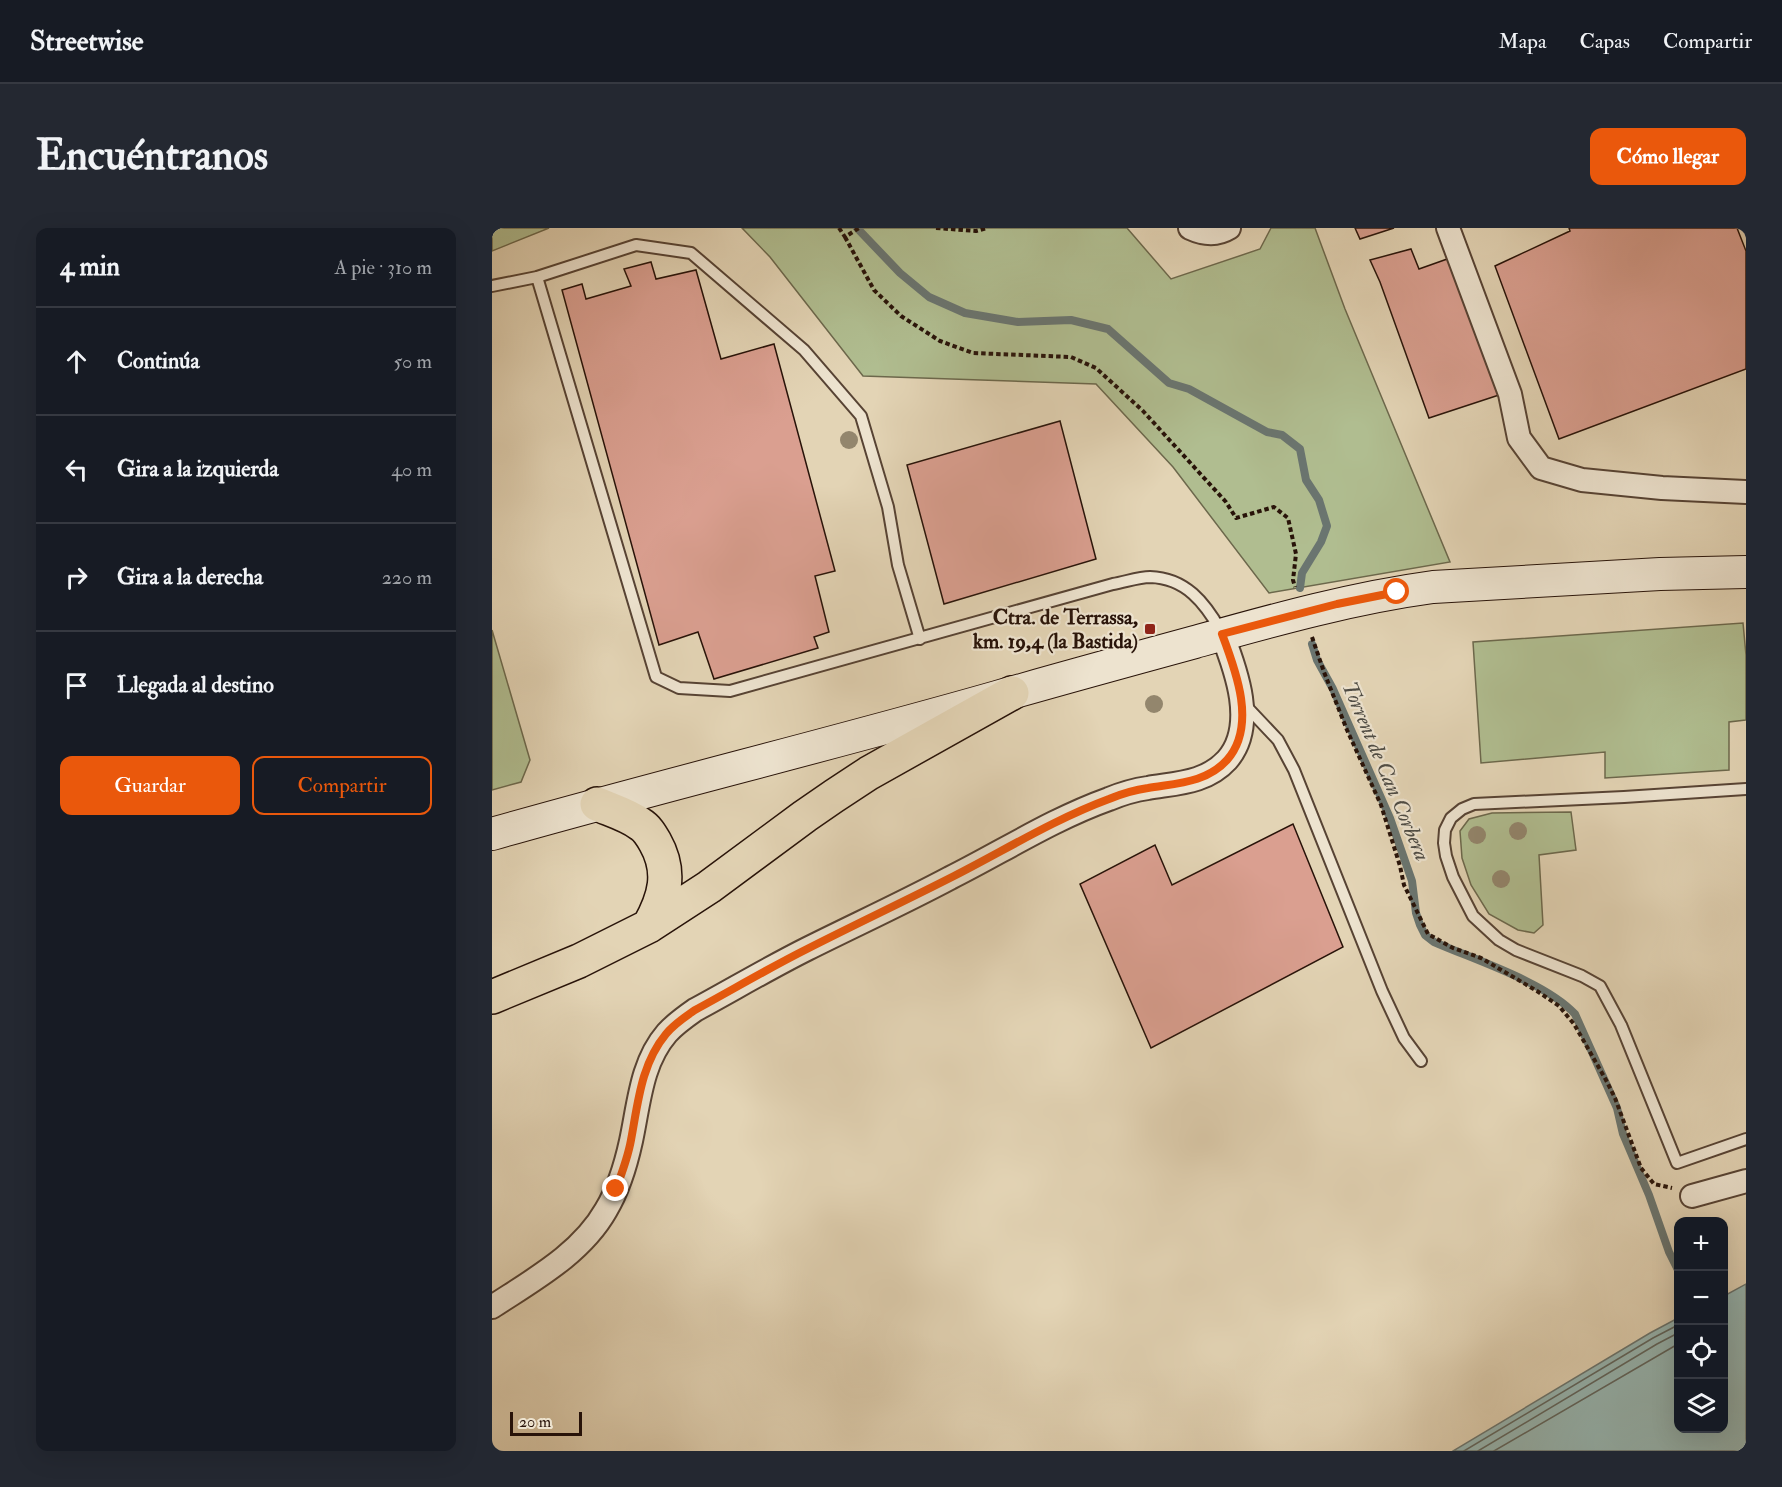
<!DOCTYPE html>
<html lang="es">
<meta charset="utf-8">
<style>
:root{--surface:#171b24;--page:#242831;--text:#f1f3f6;--muted:#9ea1a6;--line:#363941;--accent:#ea580c}
body{margin:0;font-family:"IM FELL Double Pica",serif;background:var(--page);color:var(--text)}
.controls{position:absolute;right:18px;bottom:18px;display:grid;overflow:hidden;border-radius:12px;box-shadow:0 6px 24px #0002}
.controls button{width:54px;height:54px;display:grid;place-items:center;padding:0;border:0;border-bottom:2px solid var(--line);background:var(--surface);color:var(--text);font:30px sans-serif}
.scale{position:absolute;left:18px;bottom:15px;width:72px;box-sizing:border-box;padding-left:6px;border:3px solid #281309;border-top:0;font-size:16px;line-height:21px;white-space:nowrap;color:#281309;-webkit-text-stroke:4px #ede3cf;paint-order:stroke}
.stop{position:absolute;width:18px;height:18px;margin:-14px;border:4px solid #ea580c;border-radius:50%;background:#fff}
.stop.end{background:#ea580c;border-color:#fff;box-shadow:0 2px 6px #0008}
.list{margin:0;padding:0;list-style:none}
h2{display:flex;justify-content:space-between;align-items:center;height:78px;margin:0;padding:0 24px;font-size:26px}
h2 small{font-size:20px;font-weight:400;color:var(--muted)}
.list li{display:grid;grid-template-columns:39px 1fr auto;gap:18px;align-items:center;box-sizing:border-box;height:108px;padding:0 24px;border-top:2px solid var(--line)}
.list b{display:block;font-size:22px;white-space:nowrap}
.list em{font-size:20px;font-style:normal;color:var(--muted)}
.actions{display:flex;gap:12px;padding:18px 24px}
.actions a{flex:1;padding:14px 0;border:2px solid var(--accent);border-radius:12px;text-align:center;font-size:21px;color:var(--accent)}
.actions .main{background:var(--accent);color:#fff}
.icon{flex:none;width:33px;height:33px;fill:none;stroke:currentColor;stroke-width:2;stroke-linecap:round;stroke-linejoin:round}
.map{position:relative;flex:none;width:1254px;height:1223px;overflow:hidden;border-radius:12px}
header{display:flex;align-items:center;gap:36px;box-sizing:border-box;height:84px;padding:0 30px;background:var(--surface);border-bottom:2px solid var(--line)}
header strong{font-size:28px}
nav{display:flex;gap:33px;margin-inline-start:auto;font-size:21px}
.intro{display:flex;align-items:center;justify-content:space-between;box-sizing:border-box;height:144px;padding:0 36px}
h1{margin:0;font-size:42px}
.button{padding:15px 27px;border-radius:12px;background:var(--accent);color:#fff;font-size:21px;font-weight:700}
main{display:flex;gap:36px;padding:0 36px}
aside{flex:1;background:var(--surface);border-radius:12px;box-shadow:0 6px 24px #0002}
.map>svg:first-child{display:block}
.green{fill:#b0bd90;stroke:#6c684c;stroke-width:1.5}
.water{fill:#96b7b4;stroke:#6a7570;stroke-width:1.5}
.lines{fill:none;stroke-linecap:round;stroke-linejoin:round}
.shore{stroke:#5f655e;stroke-width:1.5}
.stream{stroke:#6a7570;stroke-width:8}
.building{fill:#da9f90;stroke:#281309;stroke-width:1.5}
.lane-casing{stroke:#574334;stroke-width:14}
.street-casing{stroke:#574334;stroke-width:26}
.secondary-casing{stroke:#281309;stroke-width:34}
.highway-casing{stroke:#281309;stroke-width:36}
.path{stroke:#281309;stroke-width:4;stroke-dasharray:4.5 3;stroke-linecap:butt}
.lane{stroke:#ede3cf;stroke-width:10}
.street{stroke:#ede3cf;stroke-width:22}
.secondary{stroke:#ede3cf;stroke-width:32}
.highway{stroke:#e3d4b5;stroke-width:33}
.tree{fill:#93866d}
.route{stroke:#ea580c;stroke-width:8}
.poi-dot{fill:#8f2418;stroke:#ede3cf;stroke-width:2}
.labels{text-anchor:middle;dominant-baseline:central;stroke-width:4.5;stroke-linejoin:round;paint-order:stroke}
.poi-label{font-size:21px;font-weight:bold;fill:#281309;stroke:#ede3cf;text-anchor:end}
.water-label{font-size:22px;font-style:italic;fill:#4e4c45;stroke:#ede3cf}
</style>
<header>
<strong>Streetwise</strong>
<nav><a>Mapa</a><a>Capas</a><a>Compartir</a></nav>
</header>
<div class="intro"><h1>Encuéntranos</h1><a class="button">Cómo llegar</a></div>
<main>
<aside>
<h2>4 min<small>A pie · 310 m</small></h2>
<ul class="list">
<li><svg class="icon" aria-label="ahead" viewBox="0 0 24 24"><path d="M12 20V5M6 11l6-6 6 6"/></svg><div><b>Continúa</b></div><em>50 m</em></li>
<li><svg class="icon" aria-label="left" viewBox="0 0 24 24"><path d="M17 20v-9H6M10 6l-5 5 5 5"/></svg><div><b>Gira a la izquierda</b></div><em>40 m</em></li>
<li><svg class="icon" aria-label="right" viewBox="0 0 24 24"><path d="M7 20v-9h11M14 6l5 5-5 5"/></svg><div><b>Gira a la derecha</b></div><em>220 m</em></li>
<li><svg class="icon" aria-label="arrive" viewBox="0 0 24 24"><path d="M6 21V4h12l-3 4 3 4H6"/></svg><div><b>Llegada al destino</b></div></li>
</ul>
<div class="actions"><a class="main">Guardar</a><a>Compartir</a></div>
</aside>
<div class="map">
<svg width="1254" height="1223" viewBox="0 0 1254 1223">
<rect width="100%" height="100%" fill="#e3d4b5"/>
<filter id="stains"><feTurbulence type="fractalNoise" baseFrequency=".00333" numOctaves="4"/><feColorMatrix values="0 0 0 0 .2 0 0 0 0 .09 0 0 0 0 .02 0 0 0 .5 -.17"/></filter>
<radialGradient id="worn" r=".72"><stop offset=".6" stop-color="#630" stop-opacity="0"/><stop offset="1" stop-color="#630" stop-opacity=".3"/></radialGradient>
<path class="green" d="M0,0H57L0,23Z
M250,0H635L679,51L768,21L779,0H823L853,81L958,334L777,365L681,239L604,156L371,148L278,29Z
M1251,395L1254,427V492L1237,494V542L1113,550V524L989,535L981,414Z
M0,402L38,532L29,554L0,562Z
M1079,584L1084,622L1047,627L1051,697L1042,705L1026,702L997,686L979,657L970,630L968,603L977,591L1000,585Z"/>
<path class="water" d="M1254,1056V1223H961L1158,1105L1186,1090V1200H1232V1068Z"/>
<g class="lines">
<path class="shore" d="M972,1223L1161,1110L1186,1097
M986,1223L1165,1116L1186,1105
M1002,1223L1186,1116"/>
<path class="stream" d="M365,0L408,45L437,69L473,85L526,94L579,92L616,101L677,155L697,161L775,204L790,207L808,221L814,252L827,272L835,298L829,314L810,345L808,360
M820,416L825,432L841,461L898,590L920,653L924,685L928,697L933,707L942,714C983,732 1053,754 1083,786L1125,880L1131,906L1157,967L1177,1024L1186,1042"/>
</g>
<path class="building" d="M863,0H902L868,11Z
M1077,0H1245L1254,23V141L1067,211L1003,38L1078,3Z
M919,21L927,41L958,30L1010,166L937,190L888,54L878,32Z
M159,34L164,51L204,42L229,131L282,116L343,343L323,348L337,404L322,409L326,420L222,451L206,404L167,417L70,62L90,56L94,71L139,58L132,41Z
M568,193L604,331L452,376L415,237Z
M801,596L851,719L659,820L588,656L663,617L680,657Z"/>
<g class="lines">
<g class="lane-casing">
<path id="lane" d="M45,49L164,449L187,460L238,463L621,356C633,354 647,349 658,349C694,350 713,375 729,403
M0,58L45,49L144,17L199,25L312,122L369,188L396,279L406,337L428,411
M752,476L786,512L802,542L890,763L912,810L929,833
M1254,561L1132,569L982,576L970,581L959,590L953,602L952,615L954,628L961,649L981,688L1007,712L1024,722L1090,748L1108,758L1129,797L1185,935L1254,911"/>
</g>
<g class="street-casing">
<path id="street" d="M698,0C711,6 724,8 737,0
M956,0L1018,166L1027,210L1049,240L1090,252L1170,260L1254,264
M1200,968L1254,953
M0,1079C41,1052 89,1026 114,982C126,962 134,936 139,913C147,876 149,835 175,805C183,796 193,789 203,782C240,762 277,740 315,721C363,697 411,675 458,650C510,624 561,591 617,571C629,566 642,562 656,560C685,555 714,555 735,532C765,498 744,442 730,406"/>
</g>
<g class="secondary-casing">
<path id="secondary" d="M0,606C168,558 337,517 505,469C571,450 637,432 703,414C782,392 860,370 941,359L1168,346L1254,344"/>
</g>
<g class="highway-casing">
<path id="highway" d="M105,576C119,582 136,587 148,596C155,600 159,607 163,614C180,644 173,669 157,698
M0,769L87,733L157,698L217,659L313,588L342,568L377,545L520,465"/>
</g>
<path class="path" d="M347,0L353,9L367,0
M444,0L484,3L495,0
M353,9L382,62L409,88L448,113L481,125L579,129L604,140L651,183L734,274L744,290L782,279L796,290L804,326L801,352L803,359
M820,409L832,444L855,502L889,577L908,638L912,657L936,706L961,720L989,730L1045,763L1067,778L1082,796L1114,852L1123,870L1149,940L1162,956L1180,960"/>
<use href="#lane" class="lane"/>
<use href="#street" class="street"/>
<use href="#secondary" class="secondary"/>
<use href="#highway" class="highway"/>
</g>
<g class="tree">
<circle cx="357" cy="212" r="9"/>
<circle cx="662" cy="476" r="9"/>
<circle cx="1026" cy="603" r="9"/>
<circle cx="985" cy="607" r="9"/>
<circle cx="1009" cy="651" r="9"/>
</g>
<g class="lines">
<path class="route" d="M124,961C130,945 136,929 139,912C146,875 149,836 174,806C182,796 193,789 203,782C240,762 277,740 315,721C364,696 413,673 462,648C513,622 563,591 617,571C629,566 642,562 656,560C685,555 714,555 735,532C765,498 744,443 730,406L845,376L905,364"/>
</g>
<rect class="poi-dot" x="652" y="395" width="12" height="12" rx="3"/>
<g class="labels">
<g class="poi-label">
<text x="646" y="389">Ctra. de Terrassa,<tspan x="646" dy="24">km. 19,4 (la Bastida)</tspan></text>
</g>
<g class="water-label">
<text transform="translate(894 543) rotate(67)">Torrent de Can Corbera</text>
</g>
</g>
<rect width="100%" height="100%" filter="url(#stains)"/>
<rect width="100%" height="100%" fill="url(#worn)"/>
</svg>
<div class="controls">
<button>+</button>
<button>−</button>
<button><svg class="icon" aria-label="locate" viewBox="0 0 24 24"><circle cx="12" cy="12" r="6"/><path d="M12 2v4M12 18v4M2 12h4M18 12h4"/></svg></button>
<button><svg class="icon" aria-label="layers" viewBox="0 0 24 24"><path d="M12 4l9 5-9 5-9-5zM3 14l9 5 9-5"/></svg></button>
</div>
<div class="scale">20 m</div>
<div class="stop" style="left:905px;top:364px"></div>
<div class="stop end" style="left:124px;top:961px"></div>
</div>
</main>
